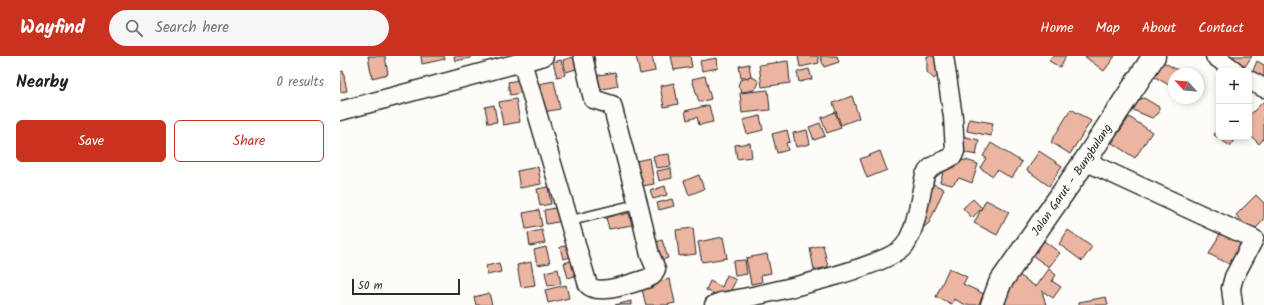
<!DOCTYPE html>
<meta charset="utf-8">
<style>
:root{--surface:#fff;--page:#f6f6f6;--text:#202124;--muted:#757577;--line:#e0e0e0;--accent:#c8321e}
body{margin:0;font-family:Kalam,sans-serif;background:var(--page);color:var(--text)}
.controls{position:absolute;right:12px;top:12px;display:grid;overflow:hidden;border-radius:6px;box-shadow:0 2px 6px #0003}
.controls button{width:36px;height:36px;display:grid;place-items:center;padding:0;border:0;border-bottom:1px solid var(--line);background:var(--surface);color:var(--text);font:20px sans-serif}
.compass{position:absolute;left:828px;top:12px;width:36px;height:36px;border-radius:50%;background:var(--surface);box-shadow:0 2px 6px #0003;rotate:296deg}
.scale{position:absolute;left:12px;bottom:10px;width:108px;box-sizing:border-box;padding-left:4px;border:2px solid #2b2b2b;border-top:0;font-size:11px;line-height:14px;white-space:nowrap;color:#2b2b2b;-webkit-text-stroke:3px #fdfcf7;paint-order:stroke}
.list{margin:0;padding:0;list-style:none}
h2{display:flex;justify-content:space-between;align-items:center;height:52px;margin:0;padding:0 16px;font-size:17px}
h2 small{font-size:13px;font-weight:400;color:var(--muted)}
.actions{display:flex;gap:8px;padding:12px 16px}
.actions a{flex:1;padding:9px 0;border:1px solid var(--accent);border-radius:6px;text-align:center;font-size:14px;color:var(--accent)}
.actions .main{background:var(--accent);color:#fff}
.icon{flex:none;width:22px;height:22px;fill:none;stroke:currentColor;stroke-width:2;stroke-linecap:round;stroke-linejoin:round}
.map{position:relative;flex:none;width:924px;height:249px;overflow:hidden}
header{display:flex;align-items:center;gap:24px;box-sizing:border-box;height:56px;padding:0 20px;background:var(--accent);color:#fff}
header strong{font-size:19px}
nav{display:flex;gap:22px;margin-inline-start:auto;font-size:14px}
.search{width:280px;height:36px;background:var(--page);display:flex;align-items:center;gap:10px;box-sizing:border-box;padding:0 14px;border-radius:22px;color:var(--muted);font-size:15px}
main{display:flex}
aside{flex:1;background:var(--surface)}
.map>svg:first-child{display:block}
.building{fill:#ecb5a2;stroke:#2b2b2b}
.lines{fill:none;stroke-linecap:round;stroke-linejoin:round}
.service-casing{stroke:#2b2b2b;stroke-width:12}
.minor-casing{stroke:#2b2b2b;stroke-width:21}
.primary-casing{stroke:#2b2b2b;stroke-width:25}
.service{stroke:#fdfcf7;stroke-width:9}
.minor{stroke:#fdfcf7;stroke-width:18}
.primary{stroke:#fdfcf7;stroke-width:22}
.labels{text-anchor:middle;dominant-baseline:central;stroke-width:3;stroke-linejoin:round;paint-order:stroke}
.street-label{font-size:12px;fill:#2b2b2b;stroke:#fdfcf7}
</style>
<header>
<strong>Wayfind</strong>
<div class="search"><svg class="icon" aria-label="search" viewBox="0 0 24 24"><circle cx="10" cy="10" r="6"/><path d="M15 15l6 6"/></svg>Search here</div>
<nav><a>Home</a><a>Map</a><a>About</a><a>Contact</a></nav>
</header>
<main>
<aside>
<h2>Nearby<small>0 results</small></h2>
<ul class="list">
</ul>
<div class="actions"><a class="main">Save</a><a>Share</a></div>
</aside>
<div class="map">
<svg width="924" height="249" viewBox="0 0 924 249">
<rect width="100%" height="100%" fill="#fdfcf7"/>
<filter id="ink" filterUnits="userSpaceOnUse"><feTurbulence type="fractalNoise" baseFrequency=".025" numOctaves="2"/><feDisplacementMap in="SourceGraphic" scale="8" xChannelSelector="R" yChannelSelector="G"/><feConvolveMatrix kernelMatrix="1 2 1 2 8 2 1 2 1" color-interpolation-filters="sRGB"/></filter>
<g filter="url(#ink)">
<path class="building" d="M28,0H45L48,18L32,22Z
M81,0H104L105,3L82,8Z
M114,0H131V2L115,5Z
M236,0L243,11L226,16L223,4Z
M247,0H254L256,12L247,14Z
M296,0H312L315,15L300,18Z
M331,0H350L352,11L334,14Z
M458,0H478L479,7L460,11Z
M480,0H497L499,6L484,11Z
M587,0H602V15L594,23L587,16Z
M712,0H726L720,11L709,5Z
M744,0H775L764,15Z
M877,0H912L902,15Z
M377,2L378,12L362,15L360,5Z
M221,4L225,19L217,21L213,6Z
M448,5L450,27L422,31L419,9Z
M917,5L924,9V25L911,19Z
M823,6L845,18H834V32L815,21Z
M409,8L411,21L401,22L399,10Z
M469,13L472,23L459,26L457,16Z
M3,15L7,35L0,36V16Z
M275,16L278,30L253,35L250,21Z
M365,20L371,43L359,46L352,23Z
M412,21L416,23L419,26L417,31L414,34L403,36L400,33L398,30L400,24Z
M184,23L187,36L170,39L168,26Z
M214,25L220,53L198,57L193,29Z
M334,27L338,48L324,51L320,30Z
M428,34L430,54L402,57L400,37Z
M512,40L519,62L501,69L493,47Z
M804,42L819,51V57L812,62L793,54L798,44Z
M176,43L180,66L163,69L159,46Z
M924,45V82L919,88L909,78V60Z
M154,49L157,66L148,67L145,51Z
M369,49L373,66L359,69L357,61L347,64L345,55Z
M731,53L751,65L730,98L711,86Z
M495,56L501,72L487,77L481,62Z
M420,60L423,74L407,78L403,64Z
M789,61L812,76L795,102L772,87Z
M629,63L653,67L651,80L627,75Z
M480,67L485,80L474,84L469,71Z
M879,71V81H896L890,90L874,79Z
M447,74L450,86L446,87L448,94L437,97L432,78Z
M467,74L470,88L456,91L453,77Z
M622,80L639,84L636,99L618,95Z
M410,87L412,101L397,103L395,89Z
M651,87L682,106L672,122L657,114L653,120L640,112L646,102L643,100Z
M540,95L547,114L527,122L520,103Z
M699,95L722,110L709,130L687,114Z
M329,98L331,110L316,112L313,100Z
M310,102L314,128L296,131L291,106Z
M626,104L638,108L632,127L619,122L612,129L600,126L605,111L619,105Z
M198,111L201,128L180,132L177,115Z
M331,112L332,122L319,125L317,115Z
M359,119L364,133L349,139L344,125Z
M591,127L604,133L589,167L583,172L578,169Z
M325,130L327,139L313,143L310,135Z
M208,131L211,148L200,150L197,133Z
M916,139L924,147V164L912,176L896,159Z
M332,143L334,150L319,154L317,147Z
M633,143L642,152L632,162L623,152Z
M646,144L669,156L657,179L634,167Z
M221,151L223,165L206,168L204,154Z
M199,154L202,170L186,173L183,157Z
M281,155L282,159L289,157L292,169L269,173L265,158Z
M353,172L356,198L339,200L336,174Z
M202,174L205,187L190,190L188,177Z
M728,174L752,191L742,205L719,188Z
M881,176L906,189L895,211L869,198Z
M383,181L387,202L362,206L358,186Z
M322,184L328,202L315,207L310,188Z
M704,185L720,197L709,211L693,200Z
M232,189L235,200L223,203L220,191Z
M483,189L488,211L474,214L470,192Z
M206,191L210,207L197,209L194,194Z
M427,198L431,217L421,219L422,226L411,228L406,202Z
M237,203L241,218L228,222L224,207Z
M405,204L407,218L395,220L393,205Z
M191,206L195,229L181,231L177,209Z
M159,207L161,216L147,219L146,210Z
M609,212L627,221L623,228L644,238L638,249H626L614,243L612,248L596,241Z
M218,213L221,228L208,230L205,216Z
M709,213L716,219L712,225L721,231L713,242L702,235L706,249H666L663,239L678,218L696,231Z
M387,219L396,224L386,244L366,234L370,225L382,231Z
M330,223L335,247L326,249H306L301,230Z
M226,229L229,242L208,247L205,234Z
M149,237L152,249H136L134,241Z
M766,241L768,249H739V246Z
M291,245V249H275Z"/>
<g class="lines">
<g class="service-casing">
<path id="service" d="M229,165L298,148"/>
</g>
<g class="minor-casing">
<path id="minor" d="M875,0L895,15
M182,6L248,229C258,240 293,227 306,223L312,220L316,213L310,199L300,156L272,49L253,43L243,0
M909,24L924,32
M0,55L204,0
M745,105L914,183L894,221L891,232L893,249
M374,249L381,246C413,241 549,212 565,189C577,171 580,140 585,119C592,107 602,107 613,100L615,95L613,61L604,0"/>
</g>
<g class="primary-casing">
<g id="primary">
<path id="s1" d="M652,249L660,227L745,105L814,0"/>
</g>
</g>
<use href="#service" class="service"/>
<use href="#minor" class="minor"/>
<use href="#primary" class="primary"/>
</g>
</g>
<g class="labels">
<g class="street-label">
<text stroke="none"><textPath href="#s1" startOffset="149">Jalan Garut - Bungbulang</textPath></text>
</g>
</g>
</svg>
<div class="controls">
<button>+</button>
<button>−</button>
</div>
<svg class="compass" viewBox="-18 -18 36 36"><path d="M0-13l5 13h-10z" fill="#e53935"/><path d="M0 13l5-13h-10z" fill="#757577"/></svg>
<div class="scale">50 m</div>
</div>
</main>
